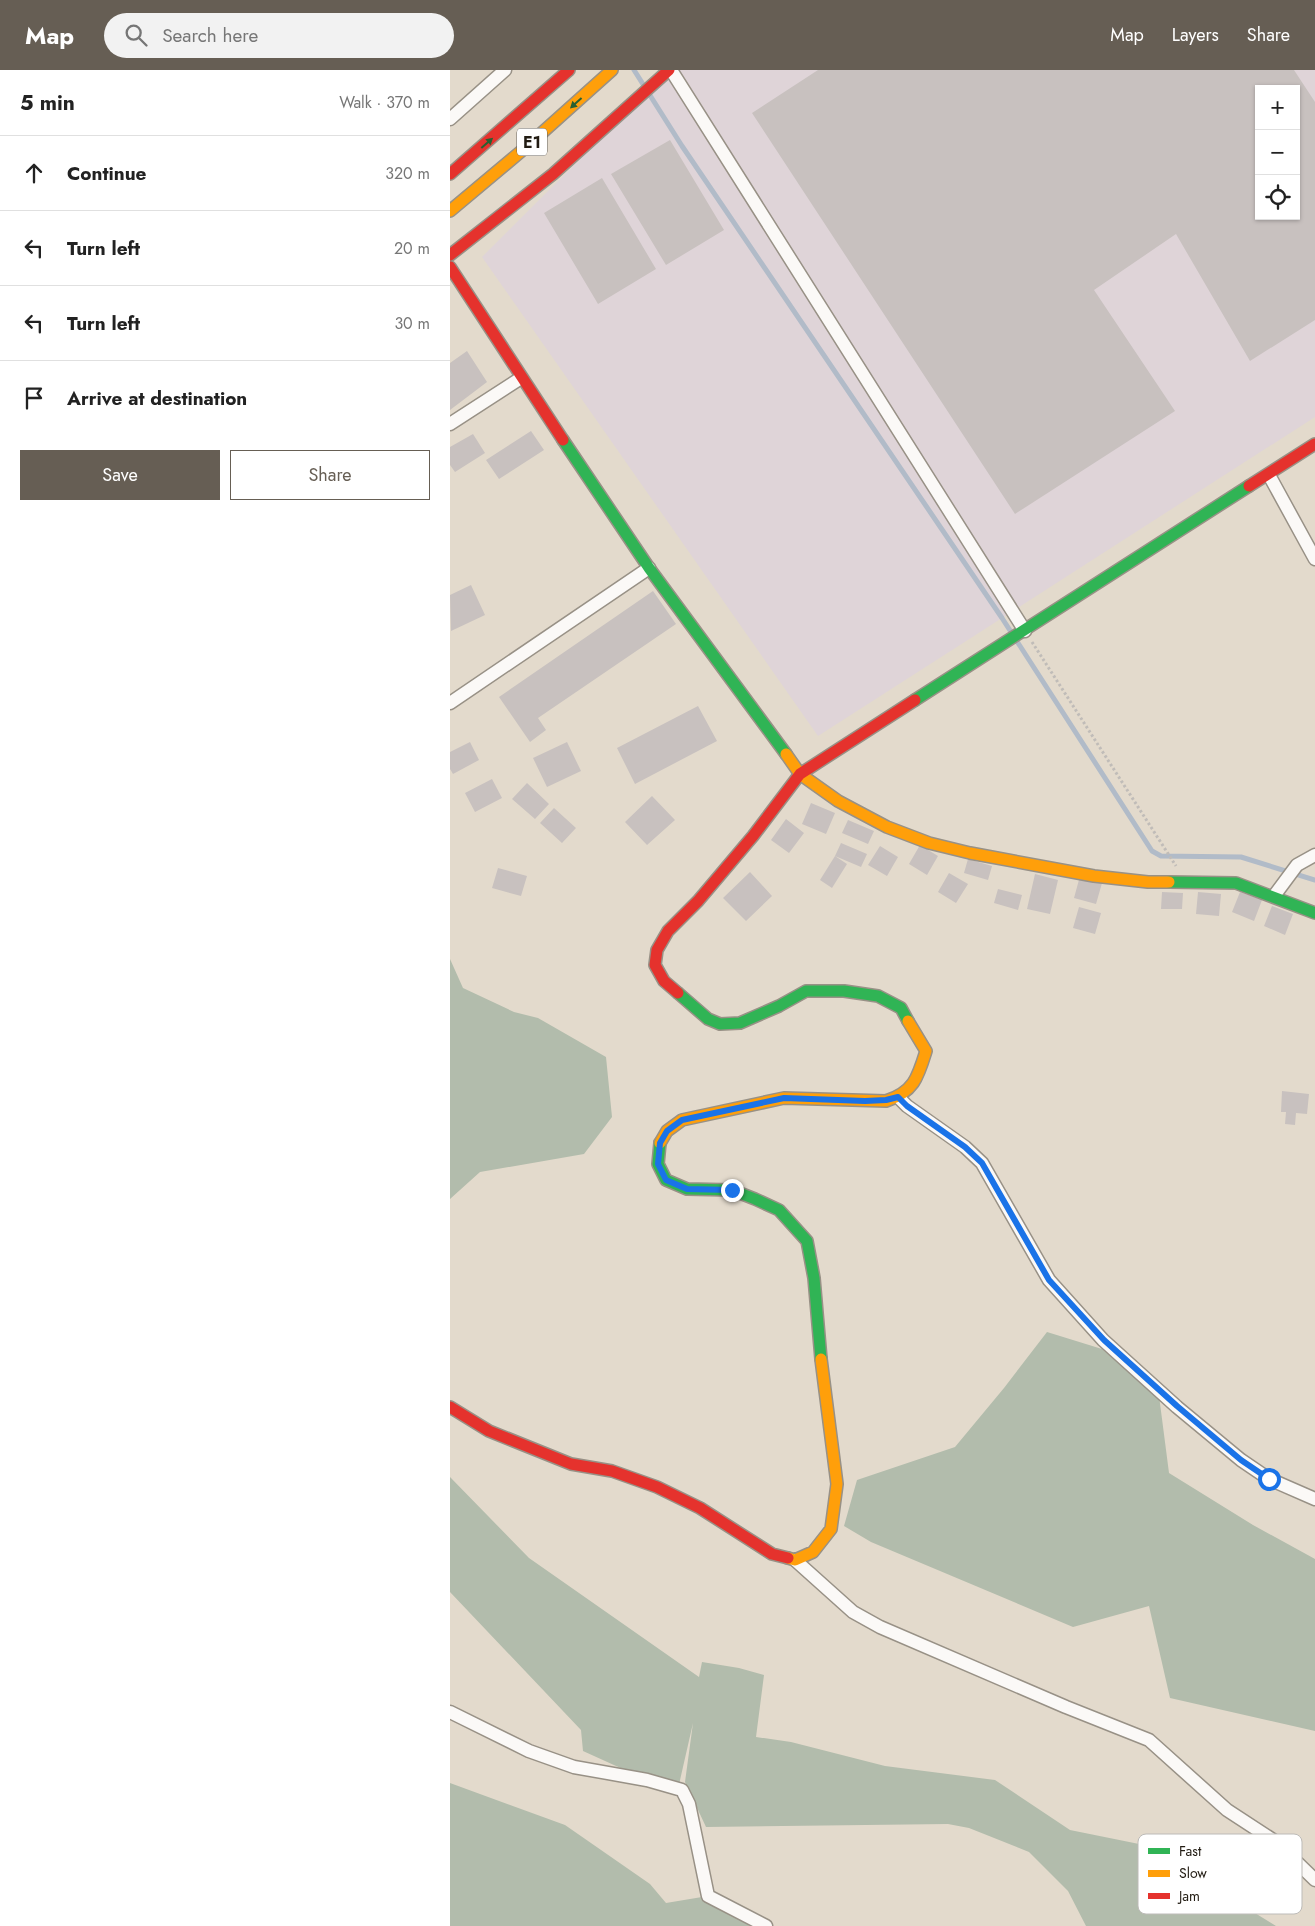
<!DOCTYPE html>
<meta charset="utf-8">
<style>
:root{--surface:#fff;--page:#f2f2f2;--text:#222;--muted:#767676;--line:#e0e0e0;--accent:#665e54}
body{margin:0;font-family:Jost,sans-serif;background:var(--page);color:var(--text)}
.controls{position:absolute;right:15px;top:15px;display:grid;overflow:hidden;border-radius:0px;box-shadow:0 1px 4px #0004}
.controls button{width:45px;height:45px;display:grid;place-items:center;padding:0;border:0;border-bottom:1px solid var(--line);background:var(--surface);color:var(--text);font:25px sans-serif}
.stop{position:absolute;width:15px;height:15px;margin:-11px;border:4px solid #1a73e8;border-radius:50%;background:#fff}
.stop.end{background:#1a73e8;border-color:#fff;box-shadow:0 1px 5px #0008}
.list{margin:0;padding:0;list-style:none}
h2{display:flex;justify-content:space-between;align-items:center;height:65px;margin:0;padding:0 20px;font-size:21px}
h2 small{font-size:16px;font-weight:400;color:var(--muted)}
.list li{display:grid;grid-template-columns:32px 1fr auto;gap:15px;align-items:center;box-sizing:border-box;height:75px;padding:0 20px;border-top:1px solid var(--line)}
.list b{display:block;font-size:19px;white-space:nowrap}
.list em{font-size:16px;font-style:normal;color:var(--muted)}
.actions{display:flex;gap:10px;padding:15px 20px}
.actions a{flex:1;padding:11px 0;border:1px solid var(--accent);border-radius:0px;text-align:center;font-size:18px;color:var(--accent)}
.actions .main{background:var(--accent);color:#fff}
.icon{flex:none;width:28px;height:28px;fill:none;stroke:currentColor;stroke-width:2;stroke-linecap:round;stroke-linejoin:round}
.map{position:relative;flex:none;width:865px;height:1856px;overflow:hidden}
header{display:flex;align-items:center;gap:30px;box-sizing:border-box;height:70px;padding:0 25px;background:var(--accent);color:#fff}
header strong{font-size:24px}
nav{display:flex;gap:28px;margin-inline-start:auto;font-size:18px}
.search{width:350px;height:45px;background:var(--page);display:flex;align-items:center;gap:12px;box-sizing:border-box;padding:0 18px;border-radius:28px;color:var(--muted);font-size:19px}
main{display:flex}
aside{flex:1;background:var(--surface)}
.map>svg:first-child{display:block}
.industrial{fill:#dfd4d8;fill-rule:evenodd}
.forest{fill:#b2bcac}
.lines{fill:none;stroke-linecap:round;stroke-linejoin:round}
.stream{stroke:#b1bbc8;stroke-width:5}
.building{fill:#c8c1bf;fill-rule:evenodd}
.street-casing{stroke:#989186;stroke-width:15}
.fast-casing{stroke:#989186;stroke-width:14}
.slow-casing{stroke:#989186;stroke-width:14}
.jam-casing{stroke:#989186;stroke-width:14}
.path{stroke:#c0bcb8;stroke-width:3;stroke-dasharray:2.5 2.5;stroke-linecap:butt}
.street{stroke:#fbf9f7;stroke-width:12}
.fast{stroke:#30b455;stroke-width:11}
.slow{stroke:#ff9f0a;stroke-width:11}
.jam{stroke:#e5322d;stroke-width:11}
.oneway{fill:#286031}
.route{stroke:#1a73e8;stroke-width:6}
.labels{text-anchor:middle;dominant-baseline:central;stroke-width:4;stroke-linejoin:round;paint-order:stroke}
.shield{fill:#fff;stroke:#64605a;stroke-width:1}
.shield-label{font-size:16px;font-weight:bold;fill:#221c13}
.key{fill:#fff;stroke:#bdbbb8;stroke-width:1}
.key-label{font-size:14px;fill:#221c13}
</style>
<header>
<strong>Map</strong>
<div class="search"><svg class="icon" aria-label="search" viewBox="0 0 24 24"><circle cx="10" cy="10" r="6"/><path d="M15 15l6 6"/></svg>Search here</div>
<nav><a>Map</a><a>Layers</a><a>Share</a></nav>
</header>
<main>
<aside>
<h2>5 min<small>Walk · 370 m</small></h2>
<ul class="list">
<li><svg class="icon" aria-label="ahead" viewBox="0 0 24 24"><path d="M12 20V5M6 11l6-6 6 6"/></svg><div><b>Continue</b></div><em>320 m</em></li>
<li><svg class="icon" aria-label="left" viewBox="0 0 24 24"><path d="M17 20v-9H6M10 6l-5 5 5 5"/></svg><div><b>Turn left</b></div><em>20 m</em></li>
<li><svg class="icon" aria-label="left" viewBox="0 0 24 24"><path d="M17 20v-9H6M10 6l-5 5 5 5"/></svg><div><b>Turn left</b></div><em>30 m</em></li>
<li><svg class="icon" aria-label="arrive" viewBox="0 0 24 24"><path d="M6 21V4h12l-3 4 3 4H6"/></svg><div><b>Arrive at destination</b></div></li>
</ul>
<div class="actions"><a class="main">Save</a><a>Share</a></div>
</aside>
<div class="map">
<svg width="865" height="1856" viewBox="0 0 865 1856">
<rect width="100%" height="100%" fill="#e3dacc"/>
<path class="industrial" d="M219,0H865V347L368,666L32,187ZM809,19H846V146H809Z"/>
<path class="forest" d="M0,889L13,918L64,942L88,948L156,987L162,1047L134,1084L30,1102L0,1129Z
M597,1262L652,1279L688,1310L708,1318L719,1403L803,1455L865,1489V1661L720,1628L699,1536L623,1557L421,1472L394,1456L407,1410L505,1377L554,1318Z
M0,1407L79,1488L249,1607L252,1592L289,1598L314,1605L306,1667L341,1672L435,1696L545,1710L620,1760L694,1775L826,1856H636L618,1821L579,1782L519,1758L498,1754L256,1757L235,1712L243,1653L228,1719L197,1710L133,1681L131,1660L0,1522Z
M0,1713L115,1755L200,1814L216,1833L258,1826L296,1846L299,1856H0Z"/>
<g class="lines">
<path class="stream" d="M184,0L232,76L552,548L702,781L711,786L791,787L865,810"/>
</g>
<path class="building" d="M368,0H844L865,32V250L800,291L726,164L644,220L725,341L565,444L302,43ZM809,19H846V146H809Z
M220,70L274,160L216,195L161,104Z
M152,108L206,199L148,234L94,143Z
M17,281L37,312L0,340V293Z
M81,361L94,380L49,409L36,390Z
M23,364L35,383L5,402L0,395V377Z
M21,515L35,545L1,561L0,525Z
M203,521L226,554L88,648L96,660L80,672L49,627Z
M248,636L267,671L185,714L167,678Z
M20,672L29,690L3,704L0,699V682Z
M117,672L131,701L97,717L83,688Z
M42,709L52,728L25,742L15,723Z
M77,713L99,734L85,749L62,729Z
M202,726L225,750L197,775L175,752Z
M361,733L385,743L376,764L352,754Z
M104,738L126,758L112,773L90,753Z
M336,749L354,763L339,783L321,770Z
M398,750L424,761L418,774L392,763Z
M391,773L417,784L411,797L385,786Z
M470,775L488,786L477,805L459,794Z
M430,776L448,787L437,806L418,795Z
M385,786L397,794L382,818L370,810Z
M518,789L542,796L538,810L514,803Z
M48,798L77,806L71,826L42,818Z
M300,802L322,826L296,851L273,828Z
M499,803L518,814L506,833L488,822Z
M585,804L608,810L600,844L577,839Z
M630,806L652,813L646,834L624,828Z
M548,819L572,825L568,840L544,833Z
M712,822L733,823L732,839H711Z
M748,822L771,824L769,846L746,844Z
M790,822L812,830L804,851L782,842Z
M822,836L843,844L835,865L814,856Z
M629,837L651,843L645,864L623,858Z
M832,1021L859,1024L857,1044L846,1043L845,1055L835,1054L836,1042H831Z"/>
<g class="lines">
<g class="street-casing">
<path id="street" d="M221,0L575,561
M0,49L55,0
M0,354L71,308
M819,405L865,489
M0,633L199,498
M824,826L847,795L865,785
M448,1027L457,1036L515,1077L532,1093L599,1210L653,1270L727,1337L791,1390L819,1409L865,1429
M345,1490L403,1542L430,1557L616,1637L699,1670L777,1740L826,1772L865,1810
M0,1642L79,1681L124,1697L197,1710L232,1720L239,1734L258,1826L316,1856"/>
</g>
<g class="fast-casing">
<path id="fast" d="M113,370L199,498L336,684
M465,630L799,416
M719,812L786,813L865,843
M228,923L258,949L270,954L290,953L329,936L356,921H394L428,926L451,938L458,951
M210,1073L208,1094L216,1110L237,1119L282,1120L305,1129L329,1140L357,1171L364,1208L371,1289"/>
</g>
<g class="slow-casing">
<path id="slow" d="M0,141L75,78L162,0
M336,684L350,704L388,731L437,757L479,773L520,783L644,806L698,812H719
M210,1073L217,1061L232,1050L334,1028L436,1031C464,1022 468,1007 476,981L458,951
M338,1488L345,1490L363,1482L381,1459L387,1414L371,1289"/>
</g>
<g class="jam-casing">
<path id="jam" d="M0,104L119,0
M0,185L103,104L219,0
M0,197L113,370
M799,416L865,374
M228,923L214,911L205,895L207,880L218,861L248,831L303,766L350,704L465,630
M0,1337L39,1361L121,1394L162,1401L207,1417L250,1438L322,1484L338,1488"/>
</g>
<path class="path" d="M582,572L726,796"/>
<use href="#street" class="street"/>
<use href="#fast" class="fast"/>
<use href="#slow" class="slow"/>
<use href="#jam" class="jam"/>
</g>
<defs><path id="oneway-solid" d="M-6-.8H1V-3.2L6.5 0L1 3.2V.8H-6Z" transform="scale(1.25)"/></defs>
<g class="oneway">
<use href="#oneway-solid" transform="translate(126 33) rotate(138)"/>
<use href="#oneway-solid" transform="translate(37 73) rotate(-41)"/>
</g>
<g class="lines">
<path class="route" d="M282,1120L237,1119L216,1110L208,1094L210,1073L217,1061L232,1050L334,1028L415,1031L436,1030L448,1027L457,1036L515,1077L532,1093L599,1210L654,1270L727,1336L791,1390L819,1409"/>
</g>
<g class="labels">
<rect class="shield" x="67" y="58.5" width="30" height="27" rx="4"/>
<g class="shield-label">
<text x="82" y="72">E1</text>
</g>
</g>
<rect x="688" y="1764" width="164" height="80" rx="8" class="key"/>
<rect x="698" y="1778" width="22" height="6" fill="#30b455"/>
<rect x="698" y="1800" width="22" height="7" fill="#ff9f0a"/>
<rect x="698" y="1823" width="22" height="6" fill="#e5322d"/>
<g class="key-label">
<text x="729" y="1786">Fast</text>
<text x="729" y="1808">Slow</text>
<text x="729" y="1831">Jam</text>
</g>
</svg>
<div class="controls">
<button>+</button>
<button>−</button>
<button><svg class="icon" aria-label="locate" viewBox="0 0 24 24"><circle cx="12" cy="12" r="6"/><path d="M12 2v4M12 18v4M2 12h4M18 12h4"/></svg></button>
</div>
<div class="stop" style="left:819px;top:1409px"></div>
<div class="stop end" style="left:282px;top:1120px"></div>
</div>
</main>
